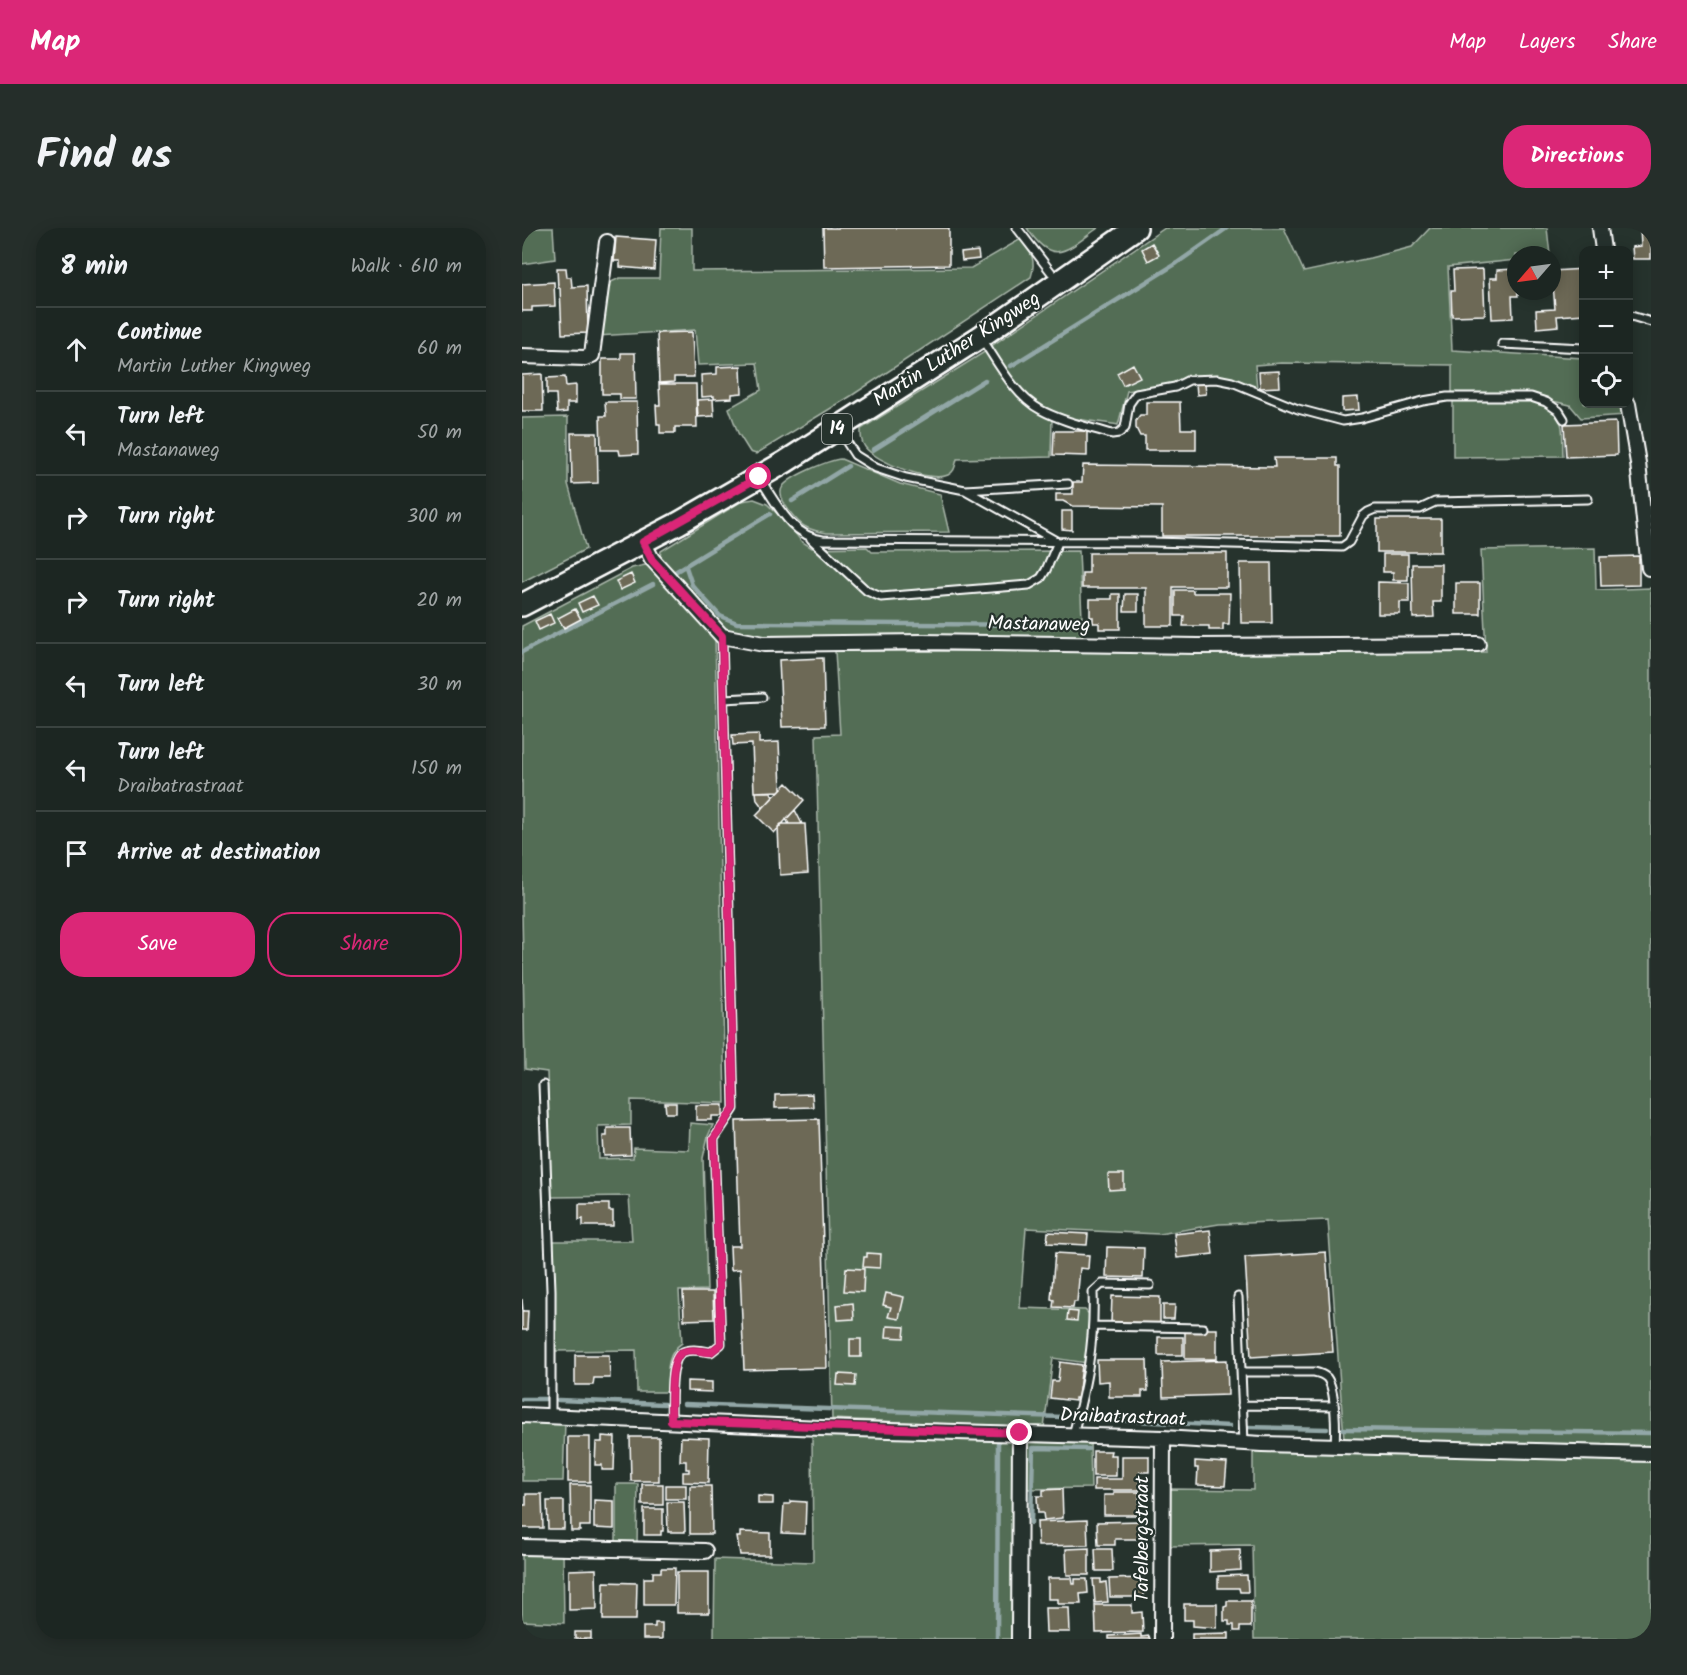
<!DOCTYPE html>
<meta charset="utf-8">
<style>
:root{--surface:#1c2622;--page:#252e2a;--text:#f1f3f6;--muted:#a0a5a5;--line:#3a4340;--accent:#db2777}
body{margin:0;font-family:Kalam,sans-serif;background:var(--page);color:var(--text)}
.controls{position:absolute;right:18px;top:18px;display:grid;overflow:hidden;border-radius:12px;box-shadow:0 3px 15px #0003}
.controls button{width:54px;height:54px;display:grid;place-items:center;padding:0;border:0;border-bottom:2px solid var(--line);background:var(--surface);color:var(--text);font:30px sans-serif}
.compass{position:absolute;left:985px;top:18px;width:54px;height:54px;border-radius:50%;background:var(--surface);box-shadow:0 3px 15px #0003;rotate:242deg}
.stop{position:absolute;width:18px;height:18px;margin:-14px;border:4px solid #db2777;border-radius:50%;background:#fff}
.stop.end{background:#db2777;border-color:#fff;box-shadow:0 2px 6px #0008}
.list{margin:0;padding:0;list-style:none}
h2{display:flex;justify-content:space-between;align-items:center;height:78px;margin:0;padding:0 24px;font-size:26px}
h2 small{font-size:20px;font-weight:400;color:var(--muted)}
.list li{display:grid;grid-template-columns:39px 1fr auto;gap:18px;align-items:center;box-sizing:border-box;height:84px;padding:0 24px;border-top:2px solid var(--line)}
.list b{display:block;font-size:22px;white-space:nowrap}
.list p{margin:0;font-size:20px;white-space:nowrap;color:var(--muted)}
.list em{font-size:20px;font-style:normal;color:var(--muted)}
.actions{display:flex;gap:12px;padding:18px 24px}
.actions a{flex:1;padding:14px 0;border:2px solid var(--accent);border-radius:24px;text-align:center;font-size:21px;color:var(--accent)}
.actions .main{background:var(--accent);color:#fff}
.icon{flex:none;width:33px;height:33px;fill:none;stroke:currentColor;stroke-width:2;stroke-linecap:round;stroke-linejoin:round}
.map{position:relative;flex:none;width:1129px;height:1411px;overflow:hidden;border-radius:24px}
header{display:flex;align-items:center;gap:36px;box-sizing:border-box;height:84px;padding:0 30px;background:var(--accent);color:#fff}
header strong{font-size:28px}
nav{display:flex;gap:33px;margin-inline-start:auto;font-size:21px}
.intro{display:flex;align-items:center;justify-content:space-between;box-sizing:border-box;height:144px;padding:0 36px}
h1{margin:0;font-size:42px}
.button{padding:15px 27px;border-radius:24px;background:var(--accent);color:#fff;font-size:21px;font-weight:700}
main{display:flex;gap:36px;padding:0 36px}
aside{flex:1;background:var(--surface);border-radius:24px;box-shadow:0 3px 15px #0003}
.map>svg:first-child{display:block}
.green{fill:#536d54;stroke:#a9b6aa;stroke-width:1.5}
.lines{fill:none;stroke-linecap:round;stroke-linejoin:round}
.stream{stroke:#92a7a7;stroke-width:4.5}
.building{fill:#6d6956;stroke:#fff;stroke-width:1.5}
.lane-casing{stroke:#fff;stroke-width:11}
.street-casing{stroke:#fff;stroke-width:18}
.primary-casing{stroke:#fff;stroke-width:26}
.lane{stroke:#26332d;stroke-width:7}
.street{stroke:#26332d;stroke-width:14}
.primary{stroke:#26332d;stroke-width:21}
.route{stroke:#db2777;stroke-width:8}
.labels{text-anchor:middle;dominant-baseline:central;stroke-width:4.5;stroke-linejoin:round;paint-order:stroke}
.shield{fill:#26332d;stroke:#bec2c0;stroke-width:1.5}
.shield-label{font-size:18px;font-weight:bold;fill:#fff}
.street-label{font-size:20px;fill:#fff;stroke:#26332d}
</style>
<header>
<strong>Map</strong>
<nav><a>Map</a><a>Layers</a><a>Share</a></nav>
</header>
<div class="intro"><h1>Find us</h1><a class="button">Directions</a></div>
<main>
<aside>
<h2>8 min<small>Walk · 610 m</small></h2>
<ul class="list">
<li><svg class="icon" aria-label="ahead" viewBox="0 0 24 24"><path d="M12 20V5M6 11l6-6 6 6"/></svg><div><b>Continue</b><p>Martin Luther Kingweg</p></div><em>60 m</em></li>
<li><svg class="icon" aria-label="left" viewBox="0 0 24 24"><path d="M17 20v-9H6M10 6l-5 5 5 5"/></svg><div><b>Turn left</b><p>Mastanaweg</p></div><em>50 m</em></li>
<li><svg class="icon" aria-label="right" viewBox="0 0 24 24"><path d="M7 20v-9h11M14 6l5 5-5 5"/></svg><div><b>Turn right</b></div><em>300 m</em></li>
<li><svg class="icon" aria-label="right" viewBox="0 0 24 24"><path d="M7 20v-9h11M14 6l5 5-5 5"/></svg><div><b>Turn right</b></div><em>20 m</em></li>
<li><svg class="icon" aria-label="left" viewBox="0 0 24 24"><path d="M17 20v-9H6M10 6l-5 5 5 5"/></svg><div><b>Turn left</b></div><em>30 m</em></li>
<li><svg class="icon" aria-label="left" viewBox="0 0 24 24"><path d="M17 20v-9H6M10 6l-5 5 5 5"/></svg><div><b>Turn left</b><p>Draibatrastraat</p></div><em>150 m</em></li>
<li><svg class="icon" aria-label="arrive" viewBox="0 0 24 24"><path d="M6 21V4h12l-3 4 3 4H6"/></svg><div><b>Arrive at destination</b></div></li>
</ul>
<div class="actions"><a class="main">Save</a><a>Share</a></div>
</aside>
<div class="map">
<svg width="1129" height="1411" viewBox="0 0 1129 1411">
<rect width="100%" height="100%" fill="#26332d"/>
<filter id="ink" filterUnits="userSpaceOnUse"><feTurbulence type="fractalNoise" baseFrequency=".0167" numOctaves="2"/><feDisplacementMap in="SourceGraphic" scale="12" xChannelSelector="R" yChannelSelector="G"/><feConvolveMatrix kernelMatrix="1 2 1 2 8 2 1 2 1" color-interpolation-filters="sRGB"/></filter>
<g filter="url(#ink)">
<path class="green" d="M0,0H31L33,31L0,36Z
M139,0H170V43L449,40L499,11C510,23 514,34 509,49L329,168L234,226L228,224L216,205L207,180L239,162L235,135L176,137L173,102L75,108L80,58L98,50H137Z
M505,0H576C545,22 531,40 505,0Z
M643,0H762L782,44L848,30L890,19L908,0H1025L1028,27H994V32L926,39L930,122L1061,130L1062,176H1102L1104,187L1059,190L1048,177L1026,172L930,167V137L759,135L733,137L735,160L695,148L605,163L596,197C567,192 532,192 508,171C492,157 480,136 468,119Z
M464,123C483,150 499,177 530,191L529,229L435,231C433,238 433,244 426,247C409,255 354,234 343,219C339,214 339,208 339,201Z
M931,172C958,172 1030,162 1039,195C1042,205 1040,218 1041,228L931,229Z
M46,189V256L64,321L0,354V190Z
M319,231L378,256L418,266L427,304L305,305C299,304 292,303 286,300C276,296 254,271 260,260C265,249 307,232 319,231Z
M232,271L245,276L268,298L279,313L290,320L345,319L350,324L557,323L561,413L241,411L221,407L201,399L142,335L138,329L139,323L220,273Z
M1073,320L1074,362L1129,360V1219L822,1211L806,992L697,996L637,1006L504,1000L498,1080L563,1082L568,1087L565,1135L531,1130L522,1200L310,1191L294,507L318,506L313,423L964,424L959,322Z
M123,337L130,339L193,409L203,875L109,872V897L76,898L77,931L111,930L112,920L167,922L168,895L191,897L186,908L181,930L185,1062L157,1063L160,1115C143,1126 146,1146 145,1164H115L114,1122L33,1123L31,1013H110L107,968L29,969L25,844L3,841L0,682V398L110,340Z
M0,1193L43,1194L41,1253H0Z
M290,1204L485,1210L490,1215L493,1222L491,1411H192L193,1331L291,1334Z
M506,1212H568L569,1260L504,1261L505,1215Z
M731,1223L1129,1232V1411H732L730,1317L646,1318L647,1261L731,1262Z
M94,1256H116L115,1318H94Z
M0,1323H41L42,1395L0,1393Z"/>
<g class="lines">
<path class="stream" d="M489,138L655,35L705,0
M351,222L463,152
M270,273L326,238
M164,339L170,357L198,388L215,395L555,397
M153,344L248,286
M0,424L131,356
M0,1171H23
M36,1172L142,1176
M162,1176L541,1189
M557,1190L708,1198
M724,1199L805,1201
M821,1201L1129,1205
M509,1295L511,1220L566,1221
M475,1411L476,1215"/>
</g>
<path class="building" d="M301,0H427V37L302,39Z
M1118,0H1129V31H1111L1110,19L1119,18Z
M94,9L134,12L132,42L98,39V33H92Z
M630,15L637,27L626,33L620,21Z
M456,23L457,31L440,33L439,25Z
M35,40H44L45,49H49L50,59L65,58L66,105L40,106L38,60H36Z
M961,41L963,87L930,88L929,63H932L931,42Z
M994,41L996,68H990L991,90L970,91L968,50H975V42Z
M1062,41V86L1035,88L1036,98L1015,100L1014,82L1033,81L1030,43Z
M32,54L33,78L10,79V83H0V56Z
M170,104L172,149H152V154L137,155L135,105Z
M99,125H113L114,171H98V166H80V131H99Z
M611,136L618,149L601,157L595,145Z
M219,138L220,165L210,166V170L192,171V168L180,169L179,147L195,146V139Z
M757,143L758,159L738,160L737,144Z
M20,146L21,183H0V147Z
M43,149L44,158L54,157V175H45V184L35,185L34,166H25V150Z
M674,155H683L684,166L675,167Z
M137,156H174L175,199H153V205H138V196H135L134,177H138Z
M836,169L837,182L820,183V170Z
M191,171L192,188L176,189L175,172Z
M83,174H115L116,226L98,227L97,222H79L78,188H84Z
M624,174H658L659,201H674V222H623V208H618L614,200V192L618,187H624Z
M1094,194L1095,227L1044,229L1042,196Z
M532,203H565V228L531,227Z
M49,205H75L76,255L50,256Z
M752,230H815V238H818V308H640V279L550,278L541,273H534V266H551V254H560L561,237L753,239Z
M540,283H550V302L540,301Z
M855,291H919V324H855Z
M567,325H705V359H651V398H624V360H560V345H567Z
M861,326H886V352H871V344H861Z
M1117,328V357L1079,358L1078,329Z
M718,335H749L750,395H719Z
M890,336H919V374H911L912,389L891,390Z
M109,346L113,355L98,362L94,353Z
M856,354L887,355V374H878V386H856Z
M934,355H958V386H934Z
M653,362H671V365H708L707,396H701V402H687V398H661L662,388H653Z
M590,366H598V401H577V395H571V389H568V371H590Z
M603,366H616V383H602Z
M71,368L76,377L60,384L56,375Z
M53,381L59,391L42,400L36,390Z
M28,386L32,395L17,402L13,393Z
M301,430L303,498L260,499L257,432Z
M237,506V515L257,514L259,561L257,563L232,564L230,516L211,517L210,507Z
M265,555L282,572L252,605L234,587Z
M234,564H249L251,569L241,580L235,572Z
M273,582L280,596H267L264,591Z
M259,596H283L286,645L258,647L256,599Z
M290,866L291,879L253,880V867Z
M143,875H154V885H144Z
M174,877H201V888H190V892H174Z
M297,891L305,1140L222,1142L218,1041L209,1042L208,1018H218L214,893Z
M85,900H108L109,927L82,928L81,908H85Z
M586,946H602V961L587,962Z
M57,976H87V983H91V998H61V991L57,992Z
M688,1002L691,1026L655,1030L652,1006Z
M526,1004L566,1006L565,1017L525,1015Z
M585,1019L622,1020L621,1050L584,1049Z
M804,1024L811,1124L729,1129L723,1029Z
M345,1025L359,1026L358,1040L341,1039L342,1029H345Z
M533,1025L567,1027L566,1041L558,1040L555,1074H552L551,1080L531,1079L532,1072L529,1071Z
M324,1040L342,1041L341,1064L322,1063Z
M161,1064H191L192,1091L162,1092Z
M364,1065L382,1069L377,1091L366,1089L369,1079L361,1077Z
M590,1068L638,1069V1096L589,1095Z
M0,1071L1,1083H6L5,1102H0Z
M331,1075L332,1091L316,1092L315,1077Z
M641,1077H653L652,1091H641Z
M546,1083L556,1084L555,1093L545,1092Z
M365,1098L383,1099L382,1110L364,1109Z
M663,1101H695V1131H663Z
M636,1109H661V1127H636Z
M328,1111H339V1129H328Z
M53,1127H87L88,1150H72L71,1157H53Z
M575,1132H625L626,1163H620V1169H587V1153L576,1154Z
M705,1132L706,1167L641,1169L640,1134Z
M538,1134L560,1137L556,1170H553V1173L528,1170L530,1153H536Z
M316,1146L334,1147L333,1158L315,1157Z
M165,1153L190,1154V1164L165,1163Z
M80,1208L93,1209L92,1242H80V1237H73L74,1214H80Z
M46,1209H68V1254H46Z
M108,1209H137V1253H109Z
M159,1209L187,1210L186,1255L161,1254V1244H167V1241H164V1233H158Z
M571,1223H589L588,1227H594V1248H571Z
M600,1228H627V1244H618V1262H572V1251H600Z
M673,1233L705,1235L703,1258L675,1257L676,1240H673Z
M120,1256H141V1277H120Z
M48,1257H68V1298H58V1303H49Z
M144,1257H164V1271H144Z
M168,1258H189L190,1306H168Z
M540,1261L541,1290L522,1292L521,1285H516L515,1268H521V1262Z
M592,1264H617L618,1287H582V1267H592Z
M4,1266H20L21,1300H0V1277H4Z
M236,1268L251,1269V1276H236Z
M72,1272L92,1273V1301L72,1300Z
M25,1273H42V1301H26Z
M268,1273L284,1274L283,1306L260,1305L262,1276H268Z
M145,1274H162L163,1304H146Z
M122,1281H141V1303H139V1307H122Z
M565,1292L566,1317L516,1318L515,1294Z
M621,1293V1311H593V1317H576L575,1294Z
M218,1304L248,1305V1327H218L215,1309H218Z
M567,1320V1347H545L544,1321Z
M573,1321H590L591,1343H574Z
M718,1322L719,1342L688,1344V1323Z
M139,1340H153L152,1377H122V1350H131V1344H139Z
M74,1341L75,1381L47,1382V1342Z
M155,1344H187V1385H155Z
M725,1347L726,1364H718L717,1360H696V1348Z
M526,1350H550L551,1356H553V1351H565L566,1365L558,1366L559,1376H536V1371H526Z
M622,1350V1369H588L587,1351Z
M571,1351H579V1355L584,1354L586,1374L573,1375Z
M82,1354L115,1355L114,1392H81Z
M705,1373H729V1399H718V1403H712V1397H707V1393H702V1379L705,1378Z
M662,1376H695V1400L671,1398V1392H662Z
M573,1377H610V1385L620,1384L621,1404L574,1405Z
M523,1380H547L548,1404H524Z
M133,1395H140V1411H121V1399H133Z
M53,1404H69V1411H53Z
M707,1405V1411H670V1406Z
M619,1406V1409L627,1408L628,1411H587V1408Z"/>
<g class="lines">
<g class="lane-casing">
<path id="lane" d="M495,0L529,44
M1106,87L1129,94
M460,111C476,135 493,168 519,182C541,194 567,199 590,206L597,205L603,200L607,176L614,166L653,159L667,152L695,151L710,154L776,181L821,193L840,190L901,173L925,169H1009L1024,174L1037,183L1042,191
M980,116L1062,120
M317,202L333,227L354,240L384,250L443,262L546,256
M238,251C255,276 269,308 301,312L630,314L820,319L827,314L841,288L846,284L853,281H898L913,274L1066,271
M289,311L345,363L359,369L507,357L519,350L524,342L536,314L443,262
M202,471L240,469
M21,857L29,1062V1188
M716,1069L722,1215
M572,1098L681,1100
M719,1144H792C797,1145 801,1146 805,1150C814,1162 814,1203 813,1218
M720,1177L811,1178
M149,1193C150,1178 146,1131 161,1124C169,1120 181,1123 189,1124L199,1116L192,911L212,881L200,408
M551,1207C564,1157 573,1116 571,1064L580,1056L628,1057"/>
</g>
<g class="street-casing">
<path id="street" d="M1078,0L1081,22
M0,128L63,130L70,127L85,14
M1106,176L1116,235L1127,340
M121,314L130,331L200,408L242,416L400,414L676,418L956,416
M0,1187L299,1200L641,1210L740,1216L1129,1226
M0,1319L183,1323
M497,1411L498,1205
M640,1411L641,1210"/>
</g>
<g class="primary-casing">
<path id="primary" d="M0,377L157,295L263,234L458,109L614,0"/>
</g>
<use href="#lane" class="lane"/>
<use href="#street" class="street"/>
<use href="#primary" class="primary"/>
</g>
</g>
<g class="lines" filter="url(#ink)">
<path class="route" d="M237,249L121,314L130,332L200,408L212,880L192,911L199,1116L189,1124C181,1124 169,1120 161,1124C146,1130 150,1178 149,1193L498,1205"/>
</g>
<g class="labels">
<rect class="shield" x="300" y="186" width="30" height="30" rx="4.5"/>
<g class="shield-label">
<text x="315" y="201">14</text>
</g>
<g class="street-label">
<text transform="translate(435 122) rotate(-33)">Martin Luther Kingweg</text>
<text transform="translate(517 397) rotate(1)">Mastanaweg</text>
<text transform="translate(601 1190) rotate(2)">Draibatrastraat</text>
<text transform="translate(621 1311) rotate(-90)">Tafelbergstraat</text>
</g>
</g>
</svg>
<div class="controls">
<button>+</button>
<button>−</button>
<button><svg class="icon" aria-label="locate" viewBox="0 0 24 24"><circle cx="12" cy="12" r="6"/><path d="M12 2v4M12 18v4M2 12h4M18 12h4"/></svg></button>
</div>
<svg class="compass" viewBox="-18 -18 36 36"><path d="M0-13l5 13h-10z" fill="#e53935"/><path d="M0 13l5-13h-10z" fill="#a0a5a5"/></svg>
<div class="stop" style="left:237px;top:249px"></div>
<div class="stop end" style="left:498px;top:1205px"></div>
</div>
</main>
